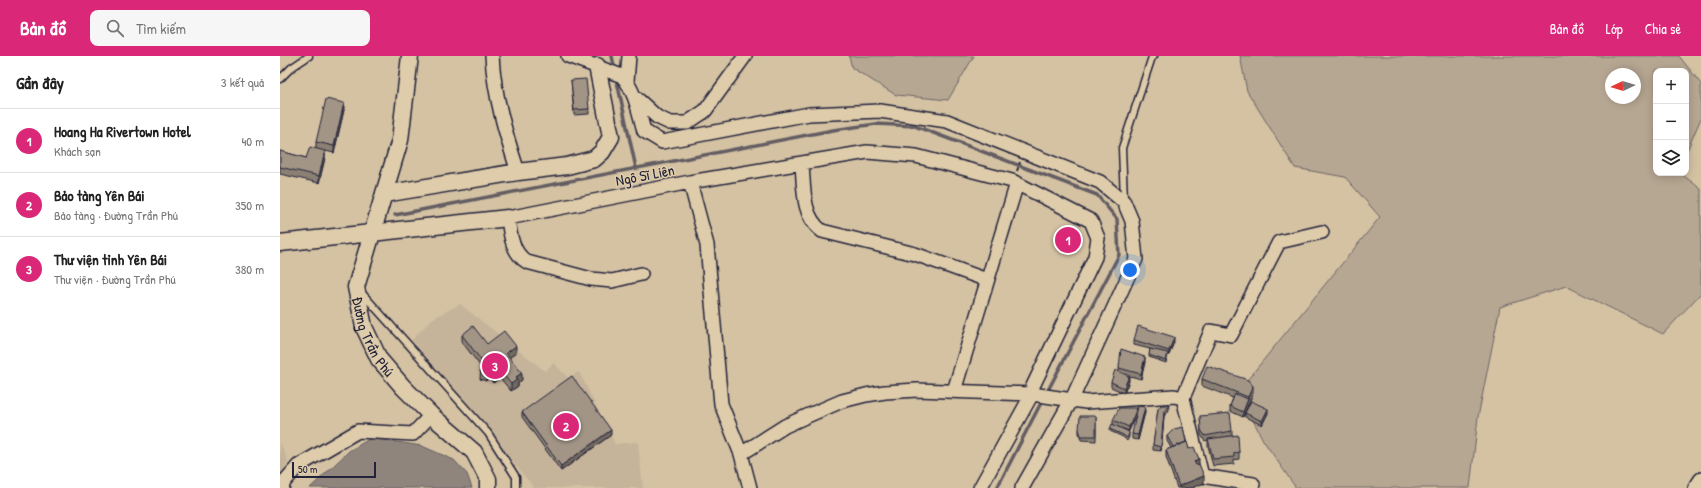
<!DOCTYPE html>
<html lang="vi">
<meta charset="utf-8">
<style>
:root{--surface:#fff;--page:#f6f6f6;--text:#222;--muted:#767676;--line:#e0e0e0;--accent:#db2777}
body{margin:0;font-family:"Patrick Hand",sans-serif;background:var(--page);color:var(--text)}
.controls{position:absolute;right:12px;top:12px;display:grid;overflow:hidden;border-radius:8px;box-shadow:0 2px 10px #0003}
.controls button{width:36px;height:36px;display:grid;place-items:center;padding:0;border:0;border-bottom:1px solid var(--line);background:var(--surface);color:var(--text);font:20px sans-serif}
.compass{position:absolute;left:1325px;top:12px;width:36px;height:36px;border-radius:50%;background:var(--surface);box-shadow:0 2px 10px #0003;rotate:266deg}
.scale{position:absolute;left:12px;bottom:10px;width:84px;box-sizing:border-box;padding-left:4px;border:2px solid #22223b;border-top:0;font-size:11px;line-height:14px;white-space:nowrap;color:#22223b;-webkit-text-stroke:3px #dfccaa;paint-order:stroke}
.you{position:absolute;left:850px;top:214px;width:14px;height:14px;margin:-10px;border:3px solid #fff;border-radius:50%;background:#1a73e8;box-shadow:0 0 0 6px #1a73e833}
.badge{display:grid;place-items:center;width:26px;height:26px;border-radius:50%;background:var(--accent);color:#fff;font-size:13px;font-weight:700}
.pin{position:absolute;translate:-50% -50%;border:2px solid #fff;box-shadow:0 1px 4px #0006}
.list{margin:0;padding:0;list-style:none}
h2{display:flex;justify-content:space-between;align-items:center;height:52px;margin:0;padding:0 16px;font-size:17px}
h2 small{font-size:13px;font-weight:400;color:var(--muted)}
.list li{display:grid;grid-template-columns:26px 1fr auto;gap:12px;align-items:center;box-sizing:border-box;height:64px;padding:0 16px;border-top:1px solid var(--line)}
.list b{display:block;font-size:15px;white-space:nowrap}
.list p{margin:0;font-size:13px;white-space:nowrap;color:var(--muted)}
.list em{font-size:13px;font-style:normal;color:var(--muted)}
.icon{flex:none;width:22px;height:22px;fill:none;stroke:currentColor;stroke-width:2;stroke-linecap:round;stroke-linejoin:round}
.map{position:relative;flex:none;width:1421px;height:432px;overflow:hidden}
header{display:flex;align-items:center;gap:24px;box-sizing:border-box;height:56px;padding:0 20px;background:var(--accent);color:#fff}
header strong{font-size:19px}
nav{display:flex;gap:22px;margin-inline-start:auto;font-size:14px}
.search{width:280px;height:36px;background:var(--page);display:flex;align-items:center;gap:10px;box-sizing:border-box;padding:0 14px;border-radius:8px;color:var(--muted);font-size:15px}
main{display:flex}
aside{flex:1;background:var(--surface)}
.map>svg:first-child{display:block}
.built{fill:#c5b49a}
.green{fill:#b6a792;stroke:#6c6466;fill-rule:evenodd}
.water{fill:#8f857c;stroke:#635d62}
.lines{fill:none;stroke-linecap:round;stroke-linejoin:round}
.stream{stroke:#635d62;stroke-width:3.5}
.service-casing{stroke:#22223b;stroke-width:9}
.minor-casing{stroke:#22223b;stroke-width:16}
.tertiary-casing{stroke:#22223b;stroke-width:19}
.path{stroke:#22223b;stroke-width:2;stroke-dasharray:4 3;stroke-linecap:butt}
.service{stroke:#dfccaa;stroke-width:6}
.minor{stroke:#dfccaa;stroke-width:13}
.tertiary{stroke:#dfccaa;stroke-width:16}
.wall{fill:#8b8073;stroke:#22223b}
.shaded-wall{fill:#71685e;stroke:#22223b}
.building{fill:#a29586;stroke:#22223b}
.labels{text-anchor:middle;dominant-baseline:central;stroke-width:3;stroke-linejoin:round;paint-order:stroke}
.street-label{font-size:15px;fill:#22223b;stroke:#dfccaa}
</style>
<header>
<strong>Bản đồ</strong>
<div class="search"><svg class="icon" aria-label="search" viewBox="0 0 24 24"><circle cx="10" cy="10" r="6"/><path d="M15 15l6 6"/></svg>Tìm kiếm</div>
<nav><a>Bản đồ</a><a>Lớp</a><a>Chia sẻ</a></nav>
</header>
<main>
<aside>
<h2>Gần đây<small>3 kết quả</small></h2>
<ul class="list">
<li><span class="badge">1</span><div><b>Hoang Ha Rivertown Hotel</b><p>Khách sạn</p></div><em>40 m</em></li>
<li><span class="badge">2</span><div><b>Bảo tàng Yên Bái</b><p>Bảo tàng · Đường Trần Phú</p></div><em>350 m</em></li>
<li><span class="badge">3</span><div><b>Thư viện tỉnh Yên Bái</b><p>Thư viện · Đường Trần Phú</p></div><em>380 m</em></li>
</ul>
</aside>
<div class="map">
<svg width="1421" height="432" viewBox="0 0 1421 432">
<rect width="100%" height="100%" fill="#d4c2a3"/>
<filter id="ink" filterUnits="userSpaceOnUse"><feTurbulence type="fractalNoise" baseFrequency=".025" numOctaves="2"/><feDisplacementMap in="SourceGraphic" scale="8" xChannelSelector="R" yChannelSelector="G"/><feConvolveMatrix kernelMatrix="1 2 1 2 8 2 1 2 1" color-interpolation-filters="sRGB"/></filter>
<g filter="url(#ink)">
<path class="built" d="M180,248L265,315L274,307L287,321L299,316L335,388L358,386L363,432H254L202,368L173,334L132,284L152,263Z
M0,386L8,405L0,423Z"/>
<path class="green" d="M569,0H694L668,44L616,39L572,12Z
M960,0H1399L1421,28V62L1406,97V15H1376V117H1400L1421,133V237L1383,278L1286,230L1220,251L1198,361L1190,432H1016L983,384L974,366L955,339L1100,161L1065,121L1015,112L967,35ZM1331,18H1355V42H1331Z"/>
<path class="water" d="M91,382L142,390L174,404L187,418L192,432H30L69,395Z"/>
<g class="lines">
<path class="stream" d="M332,0L335,15
M336,21L356,112
M115,159L553,74L596,68L635,70L817,139L837,163L839,199L766,338
M717,432L763,343"/>
<g class="service-casing">
<path id="service" d="M0,23L11,12L29,0
M844,144L842,92L872,1L874,0
M81,236L208,377L236,421V432"/>
</g>
<g class="minor-casing">
<path id="minor" d="M212,0C214,39 226,79 238,116
M288,0L342,20C355,34 359,57 364,75L382,86L529,58L600,55L667,65L820,126L844,146L852,165L856,203L792,343L742,432
M347,25L349,0
M354,40L377,61L390,67H407L425,55L465,0
M522,108C524,132 522,161 542,175L635,198L707,224
M410,126L587,96L636,100L732,125L811,165L818,182L815,201L753,330L752,338L700,432
M361,218L332,225L311,223L247,206C232,197 230,178 228,162L410,126L427,189L441,348L461,398L470,432
M674,335L737,127
M903,342L931,275L951,279L999,186L1042,176
M461,398L505,370L527,360L562,345L586,339L605,336L637,334L752,338L806,346L894,340L903,342L922,420L973,428L972,432
M2,432L4,426L18,410L78,375L133,378L151,359
M1415,432L1421,423"/>
</g>
<g class="tertiary-casing">
<g id="tertiary">
<path id="s1" d="M130,0L120,84L76,231L84,271L99,303L123,331L151,359L194,396L208,423V432"/>
<path d="M104,138L238,116L287,110L314,103L322,96L331,81L317,10"/>
<path d="M0,187L228,162"/>
</g>
</g>
<path class="path" d="M737,115L740,106"/>
<use href="#service" class="service"/>
<use href="#minor" class="minor"/>
<use href="#tertiary" class="tertiary"/>
</g>
<path class="wall" d="M291,24L309,53V58L294,59Z
M64,54L54,97L45,95V102L39,127L0,118V95L26,102L36,93V86Z
M182,279L207,288L236,297L229,301L242,324L238,327V330L231,335L220,322L213,327L209,322L206,325L200,323L201,311L182,286Z
M854,284L894,286L889,299H888L886,307L869,301L870,293L854,289Z
M865,306L861,323L846,319L849,325L844,337L831,331V326L839,316V312Z
M922,323L973,337L963,361L950,355V350L953,342L922,330Z
M878,353L889,354L884,360L881,395L873,394V389Z
M242,356L331,379L281,415L242,361Z
M865,356L858,384L852,383V378Z
M857,357L849,375L833,369V364Z
M965,357H988L982,369L965,361Z
M816,360V385L801,384L799,377V373Z
M920,360L952,375V380L959,396V403L954,404V408L933,410L928,390V384L925,385L921,379Z
M830,373L849,376V381L847,385L843,381L830,375Z
M887,380L906,386L909,393L919,408L924,427L912,432H897L886,401V394L891,392L887,385Z"/>
<path class="shaded-wall" d="M64,47V54L54,97V90Z
M45,95V102L39,127V120Z
M894,281V286L889,299V295Z
M236,290V297L226,304V297Z
M865,301V306L861,323V318Z
M209,315V322L206,325V318Z
M220,315V322L213,327V320Z
M242,317V324L238,327V330L231,335V328L236,321Z
M849,320V325L844,337V332Z
M973,330V337L963,361V356L968,343V341Z
M889,349V354L884,360L881,395L884,355Z
M865,351V356L858,384V379Z
M857,352V357L849,375V371Z
M988,353V357L982,369V365Z
M331,374V379L281,415V410Z
M919,403V410L914,412V405Z
M924,420V427L912,432H899V430Z"/>
<path class="building" d="M306,23L309,53L294,54L291,24Z
M46,43L64,47L54,90L36,86Z
M30,91L45,95L39,120L0,111V95L26,102Z
M193,270L207,288L224,275L236,290L226,297L242,317L236,321L238,323L231,328L220,315L213,320L209,315L206,318L200,316L201,311L204,308L182,279Z
M858,270L894,281L889,295L854,284Z
M841,293L865,301L861,318L839,312Z
M870,293L888,297L886,305L869,299Z
M927,310L968,324L973,330L968,341L922,323Z
M835,314L849,320L844,332L831,326Z
M292,320L331,374L281,410L242,356Z
M955,338L968,343L963,356L950,350Z
M971,345L988,353L982,365L965,357Z
M881,349H889L884,355L881,391L873,389L878,353Z
M858,350L865,351L858,379L852,378Z
M839,352H857L849,371L833,364Z
M950,357L952,375L925,380L921,374L920,360Z
M800,360H816V380H801L799,373Z
M832,368L849,376V378L847,382L843,379L830,373Z
M903,371L906,386L893,391L887,380L894,373Z
M958,379L959,396L954,397V401L933,403L928,383Z
M907,386L909,393L914,391L919,403L914,405L916,409L919,408L924,420L899,430L886,394Z"/>
</g>
<g class="labels">
<g class="street-label">
<text transform="translate(365 119) rotate(-11)">Ngô Sĩ Liên</text>
<text stroke="none"><textPath href="#s1" startOffset="291">Đường Trần Phú</textPath></text>
</g>
</g>
</svg>
<div class="controls">
<button>+</button>
<button>−</button>
<button><svg class="icon" aria-label="layers" viewBox="0 0 24 24"><path d="M12 4l9 5-9 5-9-5zM3 14l9 5 9-5"/></svg></button>
</div>
<svg class="compass" viewBox="-18 -18 36 36"><path d="M0-13l5 13h-10z" fill="#e53935"/><path d="M0 13l5-13h-10z" fill="#767676"/></svg>
<div class="scale">50 m</div>
<div class="you"></div>
<div class="pin badge" style="left:788px;top:184px">1</div>
<div class="pin badge" style="left:286px;top:370px">2</div>
<div class="pin badge" style="left:215px;top:310px">3</div>
</div>
</main>
